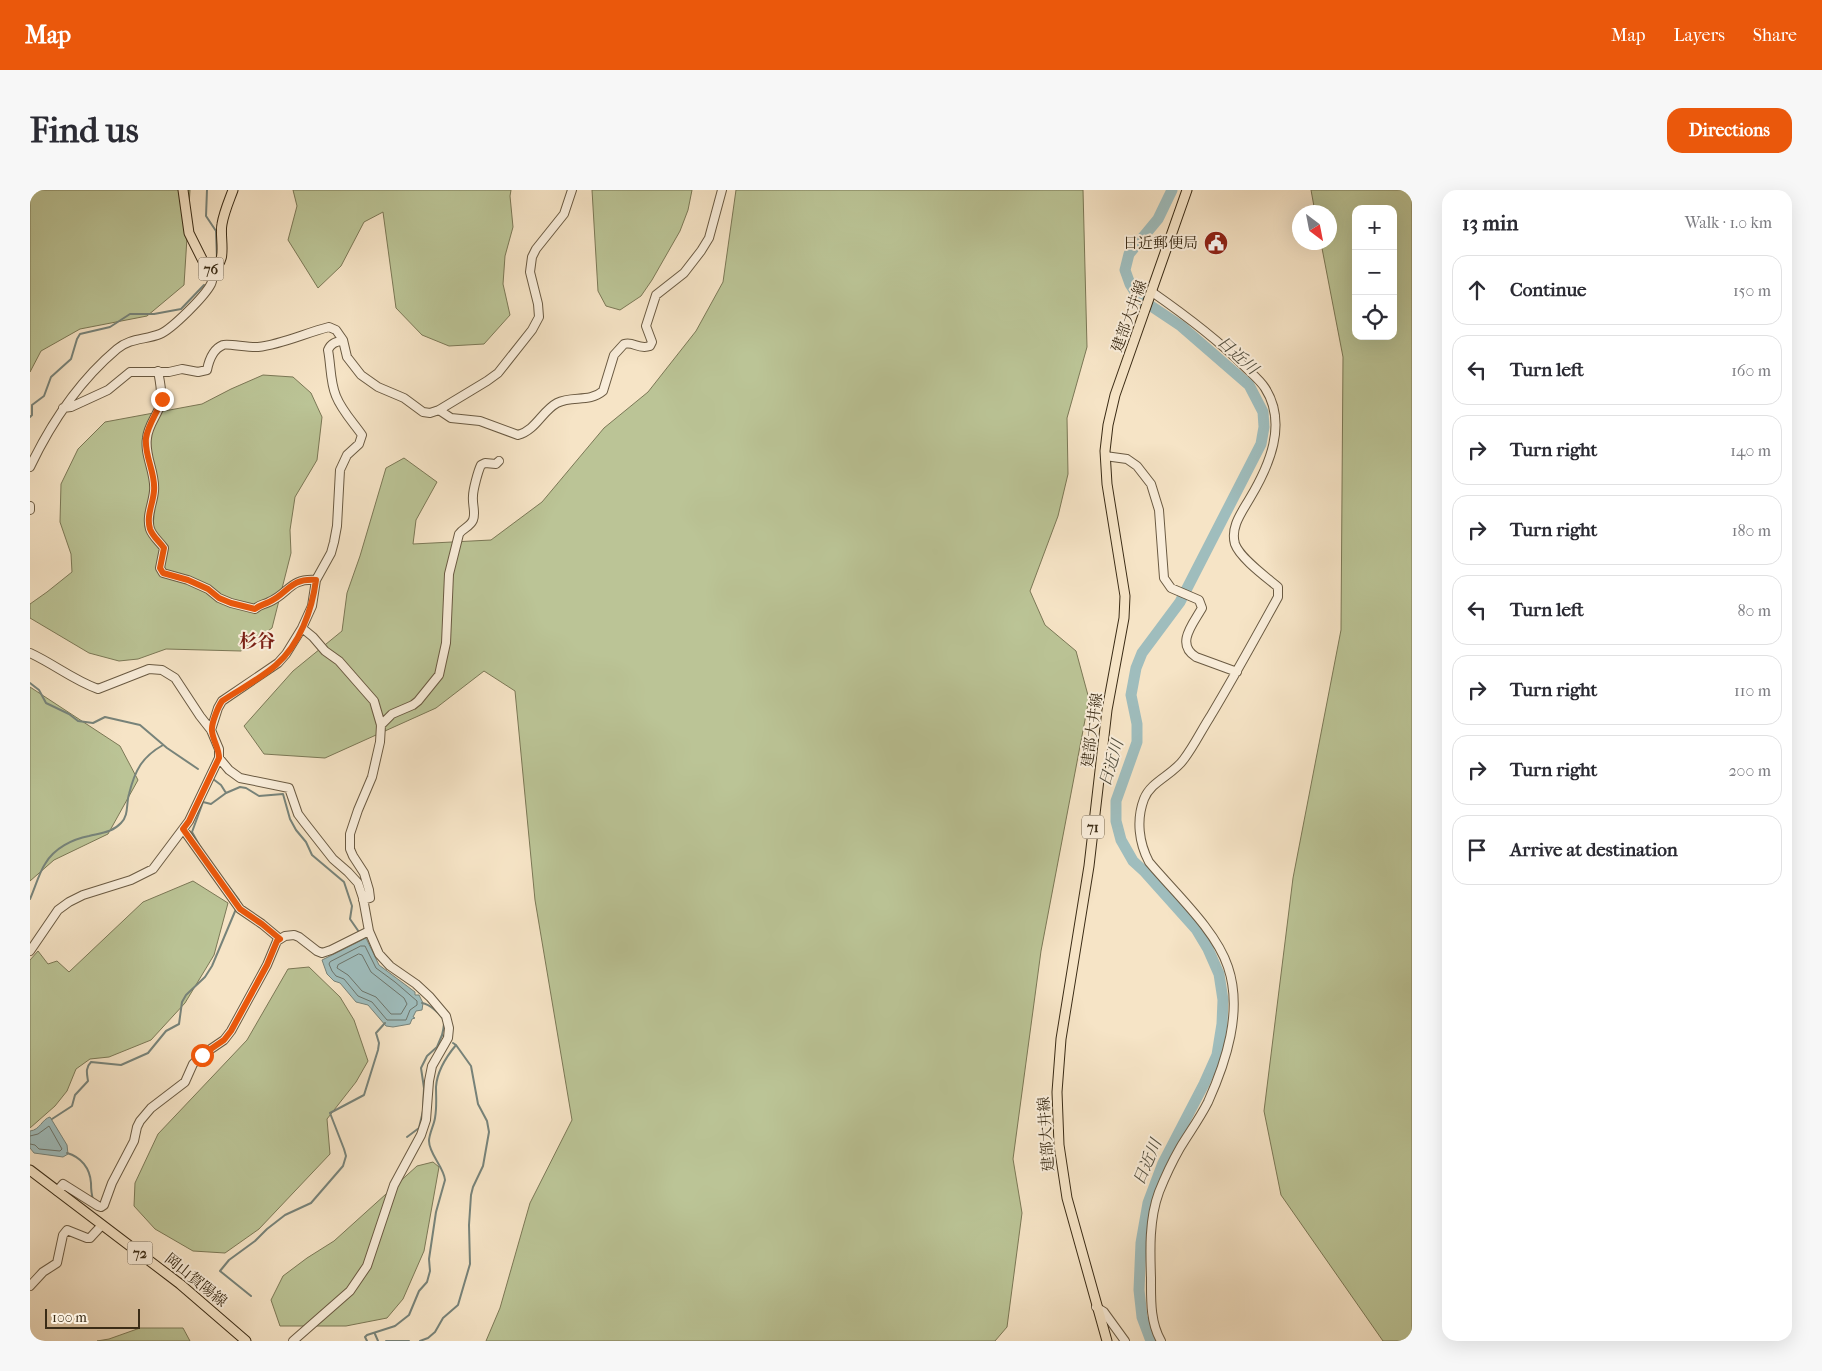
<!DOCTYPE html>
<meta charset="utf-8">
<style>
:root{--surface:#fff;--page:#f7f7f7;--text:#2b2b33;--muted:#7c7c81;--line:#e1e1e2;--accent:#ea580c}
body{margin:0;font-family:"IM FELL French Canon","Noto Serif JP",serif;background:var(--page);color:var(--text)}
.controls{position:absolute;right:15px;top:15px;display:grid;overflow:hidden;border-radius:10px;box-shadow:0 5px 20px #0002}
.controls button{width:45px;height:45px;display:grid;place-items:center;padding:0;border:0;border-bottom:1px solid var(--line);background:var(--surface);color:var(--text);font:25px sans-serif}
.compass{position:absolute;left:1262px;top:15px;width:45px;height:45px;border-radius:50%;background:var(--surface);box-shadow:0 5px 20px #0002;rotate:148deg}
.scale{position:absolute;left:15px;bottom:12px;width:95px;box-sizing:border-box;padding-left:5px;border:2px solid #3b2c16;border-top:0;font-size:14px;line-height:18px;white-space:nowrap;color:#3b2c16;-webkit-text-stroke:4px #f9edda;paint-order:stroke}
.stop{position:absolute;width:15px;height:15px;margin:-11px;border:4px solid #ea580c;border-radius:50%;background:#fff}
.stop.end{background:#ea580c;border-color:#fff;box-shadow:0 1px 5px #0008}
.list{margin:0;padding:0;list-style:none}
h2{display:flex;justify-content:space-between;align-items:center;height:65px;margin:0;padding:0 20px;font-size:21px}
h2 small{font-size:16px;font-weight:400;color:var(--muted)}
.list li{display:grid;grid-template-columns:32px 1fr auto;gap:15px;align-items:center;box-sizing:border-box;height:70px;margin:0 10px 10px;padding:0 10px;border:1px solid var(--line);border-radius:15px}
.list b{display:block;font-size:19px;white-space:nowrap}
.list em{font-size:16px;font-style:normal;color:var(--muted)}
.icon{flex:none;width:28px;height:28px;fill:none;stroke:currentColor;stroke-width:2;stroke-linecap:round;stroke-linejoin:round}
.map{position:relative;flex:none;width:1382px;height:1151px;overflow:hidden;border-radius:15px}
header{display:flex;align-items:center;gap:30px;box-sizing:border-box;height:70px;padding:0 25px;background:var(--accent);color:#fff}
header strong{font-size:24px}
nav{display:flex;gap:28px;margin-inline-start:auto;font-size:18px}
.intro{display:flex;align-items:center;justify-content:space-between;box-sizing:border-box;height:120px;padding:0 30px}
h1{margin:0;font-size:35px}
.button{padding:12px 22px;border-radius:15px;background:var(--accent);color:#fff;font-size:18px;font-weight:700}
main{display:flex;gap:30px;padding:0 30px}
aside{flex:1;background:var(--surface);border-radius:15px;box-shadow:0 5px 20px #0002}
.map>svg:first-child{display:block}
.green{fill:#bbc496;stroke:#7b7856;fill-rule:evenodd}
.water{fill:#9fbdbd;stroke:#77837a}
.lines{fill:none;stroke-linecap:round;stroke-linejoin:round}
.shore{stroke:#6d746a;stroke-width:1}
.stream{stroke:#77837a;stroke-width:2}
.river{stroke:#9fbdbd;stroke-width:11}
.minor-casing{stroke:#6a5a42;stroke-width:10}
.major-casing{stroke:#3b2c16;stroke-width:11}
.minor{stroke:#f9edda;stroke-width:8}
.major{stroke:#f6e4c6;stroke-width:9}
.route{stroke:#ea580c;stroke-width:6}
.labels{text-anchor:middle;dominant-baseline:central;stroke-width:4;stroke-linejoin:round;paint-order:stroke}
.shield{fill:#f9edda;stroke:#746651;stroke-width:1}
.shield-label{font-size:14px;font-weight:bold;fill:#3b2c16}
.poi-label{font-size:15px;fill:#3b2c16;stroke:#f9edda;text-anchor:end}
.street-label{font-size:15px;fill:#3b2c16;stroke:#f9edda}
.water-label{font-size:16px;font-style:italic;fill:#545040;stroke:#f9edda}
.quarter-label{font-size:18px;font-weight:bold;fill:#7a1f14;stroke:#f9edda}
</style>
<header>
<strong>Map</strong>
<nav><a>Map</a><a>Layers</a><a>Share</a></nav>
</header>
<div class="intro"><h1>Find us</h1><a class="button">Directions</a></div>
<main>
<div class="map">
<svg width="1382" height="1151" viewBox="0 0 1382 1151">
<rect width="100%" height="100%" fill="#f6e4c6"/>
<filter id="stains"><feTurbulence type="fractalNoise" baseFrequency=".004" numOctaves="4"/><feColorMatrix values="0 0 0 0 .2 0 0 0 0 .09 0 0 0 0 .02 0 0 0 .5 -.17"/></filter>
<radialGradient id="worn" r=".72"><stop offset=".6" stop-color="#630" stop-opacity="0"/><stop offset="1" stop-color="#630" stop-opacity=".3"/></radialGradient>
<path class="green" d="M0,0H160L154,95L117,126L50,139L11,161L0,182Z
M263,0H481L480,6L483,37L475,66L473,94L480,125L454,154L419,156L392,145L366,118L353,22L334,32L311,76L288,98L258,50L267,16Z
M562,0H662L658,20L650,41L622,90L611,106L590,120L576,116L568,101Z
M706,0H1053L1057,157L1037,228L1038,284L1028,326L1000,401L1015,435L1046,461L1059,509L1011,761L983,969L992,1023L977,1137L965,1151H456L470,1118L500,1013L542,930L505,710L485,501L454,481L406,518L295,568L234,564L214,536L263,481L312,441L317,403L330,366L356,278L374,268L407,292L386,330L383,354L461,350L512,312L574,238L618,202L666,141L693,92Z
M1281,0H1382V1151H1353L1251,1005L1234,921L1263,688L1311,440L1313,167L1291,53L1300,52V22H1285ZM1326,19H1363V146H1326Z
M233,185L263,187L281,203L292,227L287,270L265,307L260,340L261,363L242,438L211,461L136,459L108,469L89,471L59,463L0,428V414L17,402L42,382L41,364L30,332L31,294L48,259L75,232L172,214L201,199Z
M0,497L90,556L108,590L78,644L24,670L0,691Z
M163,691L198,713L184,765L155,813L121,850L79,867L60,869L46,879L37,901L25,916L0,938V770L8,761L18,774L27,771L39,782L113,712Z
M279,777L310,807L324,830L338,871L326,892L297,929L300,964L229,1039L195,1063L163,1061L125,1039L104,1016L105,993L128,944L217,850L258,779Z
M403,972L409,977L394,1061L373,1109L357,1128L316,1136H250L241,1110L253,1086L277,1068L304,1051L387,976Z
M110,1138H153L160,1151H67L79,1149Z"/>
<path class="water" d="M336,748L349,775L385,802V805H389L393,813L392,820L386,821L383,827L385,828L382,829L380,834L363,837L356,836L338,815L326,812L310,793L304,791L297,784L292,770Z
M20,927L37,955L38,964L33,967L4,963L0,958V941C10,940 12,929 20,927Z"/>
<g class="lines">
<path class="shore" d="M331,756H335L346,778L365,792L387,811V815L380,820L376,830H357L342,812L328,806L314,789L306,786L302,781L299,774L300,772Z
M329,764L332,765L341,782L374,808L377,814L371,824H361L346,807L332,801L318,785L307,778L308,775Z
M0,946L8,944L19,936L32,959L30,961L9,959L5,955L0,954"/>
<path class="stream" d="M177,0L176,26L186,41L187,68
M0,227L2,225V215L14,206L21,187L41,169L47,149L50,144L80,137L100,124H124L151,119L174,95
M0,493L9,500L16,513L39,524L48,531L63,533L75,527L110,535L137,558L168,579
M183,589L191,595L196,603L210,597L216,598L229,606L253,604L260,629L266,640L276,652L282,665L314,692L322,716L320,729L329,742
M172,660L162,642L173,612L181,614L196,603
M197,694L209,710
M0,709C5,698 9,683 15,674C24,658 43,649 59,646C71,643 83,642 91,633C99,625 96,614 99,604C105,580 112,567 133,555
M392,813C399,814 412,824 414,832C414,836 413,841 412,845L414,846
M22,929L42,916L45,905L58,891C57,884 55,878 61,872L91,875L118,863L136,841L149,834L152,812L156,805L175,787L182,776L206,719
M377,947L389,938L393,921L394,898L391,878L397,866L407,857L412,845
M37,963C51,967 60,978 61,993C61,999 61,1003 63,1009
M221,1106L190,1081L199,1070L225,1051L237,1039L255,1025L281,1013L313,976L316,966L314,959L300,923L334,905L348,860L349,853L346,843L355,833
M345,1144L348,1151
M337,1151L335,1147L337,1145L365,1136L379,1125L389,1101L397,1092L400,1081L399,1069L406,1022L415,990C414,977 399,964 399,951C399,944 404,935 405,928C407,917 406,908 406,897C407,881 416,867 426,855L423,853
M356,1151H379
M390,1151L398,1148L405,1142L413,1128L428,1115L440,1074L439,1035L441,1005L443,997L453,976L459,942L457,931L448,914L441,876L426,855"/>
<path class="river" d="M1121,1151L1112,1127L1109,1100L1111,1053L1118,1013L1133,973L1174,894L1187,865L1192,834L1193,810L1189,784L1178,759L1166,739L1115,682L1103,671L1091,650L1086,631V611L1107,552V534L1101,505L1106,478L1112,463L1150,412L1231,254L1234,237L1233,222L1219,195L1151,136L1109,108L1100,94L1095,80L1099,64L1128,29L1142,0"/>
<g class="minor-casing">
<path id="minor" d="M1122,102C1155,125 1186,148 1214,176C1221,183 1230,190 1235,198C1258,234 1239,276 1220,308C1212,322 1200,337 1205,354C1210,368 1236,387 1248,397V407C1226,447 1204,487 1180,527C1171,541 1164,556 1154,569C1143,585 1121,591 1114,609C1106,630 1109,653 1119,672C1144,702 1186,740 1198,777C1213,821 1196,872 1178,912C1170,928 1159,943 1150,958C1142,972 1135,987 1129,1002C1119,1029 1120,1060 1121,1088C1121,1109 1120,1132 1131,1151
M128,181C130,192 133,205 130,216C126,227 118,236 117,248C114,266 126,283 124,301C123,314 116,326 120,339C123,347 129,351 134,358L130,378L133,383L158,390L178,399L189,408L201,413L225,419C230,414 233,415 239,412C259,404 259,388 286,390
M33,218L41,217L78,200L100,182H139L152,179L168,182L177,180C179,170 183,159 193,155C197,153 219,158 228,157C253,154 275,143 299,137L306,140L313,150L317,167L331,185L348,197L374,208L393,222L400,223L409,220L457,191L468,183L502,140L509,127L508,114L500,82L502,67L506,59L534,24L542,0
M409,220L421,228L450,231L488,245C506,240 512,221 527,213C542,205 559,213 573,201L584,165L594,154C604,151 608,160 620,156L622,152L616,136L626,105L654,83L671,61L679,48L692,0
M1075,266L1097,269L1107,276L1121,294L1129,320L1134,388L1141,398L1169,410L1172,418C1163,434 1145,454 1166,467L1207,482
M0,277C21,233 49,191 87,159C100,148 115,150 130,144C142,139 175,106 181,94C183,90 183,84 184,79
M0,316V320
M272,438L283,447L295,461L309,471L344,511L351,535L350,552L342,587L328,620L320,644V659L323,666L334,683L339,700L340,708L333,710
M0,463C24,474 43,490 68,499L119,479L132,480L145,488L170,526L181,540L189,559V568L159,631L123,679L101,690L53,705L39,712L28,720L0,761
M351,535L362,524L383,515L388,511L409,485L416,453L419,384L429,344C433,338 440,337 443,330C446,323 442,314 443,306C443,300 448,281 451,275L455,273L466,274L469,271
M181,540L188,518L192,511L248,473L256,464L272,438L282,416L286,390L301,363L304,352L307,336L310,280L317,265L329,254L332,245C323,232 312,221 306,206C300,192 301,175 298,160C301,153 306,152 313,150
M189,568L199,580L210,588L259,598L268,624L274,632L303,669L318,682L328,693L333,708L339,741L349,764L360,776L386,794L400,807L416,826L419,838L418,848L402,876L399,891L396,930L391,945L364,995L337,1076L320,1101L263,1151
M153,639L210,719L232,734L250,749
M27,1001L33,994L68,1016L71,1017L74,1015L82,993L104,951L107,937L110,931L121,918L155,892L163,874L172,865L194,850L201,841L237,775L247,751L255,746L264,745L269,747L287,761L292,763L301,760L339,741
M0,1096L13,1082L27,1073L33,1045L37,1040L57,1048H60L72,1035
M1066,1117L1074,1122L1095,1151"/>
</g>
<g class="major-casing">
<path id="major" d="M153,0L159,43L175,75L181,79C199,74 189,48 192,34C194,22 199,11 203,0
M0,980L150,1094L216,1151
M1077,1151L1037,1008L1029,955L1027,902L1031,849L1059,676L1077,520L1094,428L1095,406L1077,294L1075,261L1078,235L1085,205L1157,0"/>
</g>
<use href="#minor" class="minor"/>
<use href="#major" class="major"/>
</g>
<g class="lines">
<path class="route" d="M132,209C128,222 118,234 116,248C114,266 126,283 124,301C123,314 116,326 120,339C123,347 129,351 134,358L130,378L133,383L158,390L178,399L189,408L201,413L225,419C230,415 233,415 239,412C259,403 259,388 286,390C282,420 270,454 246,475C230,489 210,499 192,511C188,517 181,534 182,541C183,551 189,558 189,568L159,631L153,639L210,719L232,734L250,749L247,751L237,775L201,841L194,850L172,865"/>
</g>
<defs>
<g id="civic-disc" transform="scale(1.25)"><circle r="9.5" fill="#8f2418" stroke="#f9edda"/><path d="M-.6-6.5H3V-4.5H.6V-3L4-1V1h2V6H-6V1h2V-1L-.6-3ZM-1.2 2.5V6h2.4V2.5Z" fill="#fff"/></g>
</defs>
<g fill-rule="evenodd">
<use href="#civic-disc" x="1186" y="53"/>
</g>
<g class="labels">
<g class="shield">
<rect x="168.5" y="67.5" width="25" height="23" rx="4"/>
<rect x="1052" y="625.5" width="22" height="23" rx="4"/>
<rect x="97.5" y="1051.5" width="25" height="23" rx="4"/>
</g>
<g class="shield-label">
<text x="181" y="79">76</text>
<text x="1063" y="637">71</text>
<text x="110" y="1063">72</text>
</g>
<g class="poi-label">
<text x="1168" y="53">日近郵便局</text>
</g>
<g class="street-label">
<text transform="translate(1099 126) rotate(-70)">建部大井線</text>
<text transform="translate(1062 540) rotate(-82)">建部大井線</text>
<text transform="translate(1016 944) rotate(-94)">建部大井線</text>
<text transform="translate(166 1090) rotate(39)">岡山賀陽線</text>
</g>
<g class="water-label">
<text transform="translate(1208 165) rotate(42)">日近川</text>
<text transform="translate(1081 573) rotate(-73)">日近川</text>
<text transform="translate(1117 972) rotate(-67)">日近川</text>
</g>
<g class="quarter-label">
<text x="227" y="451">杉谷</text>
</g>
</g>
<rect width="100%" height="100%" filter="url(#stains)"/>
<rect width="100%" height="100%" fill="url(#worn)"/>
</svg>
<div class="controls">
<button>+</button>
<button>−</button>
<button><svg class="icon" aria-label="locate" viewBox="0 0 24 24"><circle cx="12" cy="12" r="6"/><path d="M12 2v4M12 18v4M2 12h4M18 12h4"/></svg></button>
</div>
<svg class="compass" viewBox="-18 -18 36 36"><path d="M0-13l5 13h-10z" fill="#e53935"/><path d="M0 13l5-13h-10z" fill="#7c7c81"/></svg>
<div class="scale">100 m</div>
<div class="stop" style="left:172px;top:865px"></div>
<div class="stop end" style="left:132px;top:209px"></div>
</div>
<aside>
<h2>13 min<small>Walk · 1.0 km</small></h2>
<ul class="list">
<li><svg class="icon" aria-label="ahead" viewBox="0 0 24 24"><path d="M12 20V5M6 11l6-6 6 6"/></svg><div><b>Continue</b></div><em>150 m</em></li>
<li><svg class="icon" aria-label="left" viewBox="0 0 24 24"><path d="M17 20v-9H6M10 6l-5 5 5 5"/></svg><div><b>Turn left</b></div><em>160 m</em></li>
<li><svg class="icon" aria-label="right" viewBox="0 0 24 24"><path d="M7 20v-9h11M14 6l5 5-5 5"/></svg><div><b>Turn right</b></div><em>140 m</em></li>
<li><svg class="icon" aria-label="right" viewBox="0 0 24 24"><path d="M7 20v-9h11M14 6l5 5-5 5"/></svg><div><b>Turn right</b></div><em>180 m</em></li>
<li><svg class="icon" aria-label="left" viewBox="0 0 24 24"><path d="M17 20v-9H6M10 6l-5 5 5 5"/></svg><div><b>Turn left</b></div><em>80 m</em></li>
<li><svg class="icon" aria-label="right" viewBox="0 0 24 24"><path d="M7 20v-9h11M14 6l5 5-5 5"/></svg><div><b>Turn right</b></div><em>110 m</em></li>
<li><svg class="icon" aria-label="right" viewBox="0 0 24 24"><path d="M7 20v-9h11M14 6l5 5-5 5"/></svg><div><b>Turn right</b></div><em>200 m</em></li>
<li><svg class="icon" aria-label="arrive" viewBox="0 0 24 24"><path d="M6 21V4h12l-3 4 3 4H6"/></svg><div><b>Arrive at destination</b></div></li>
</ul>
</aside>
</main>
